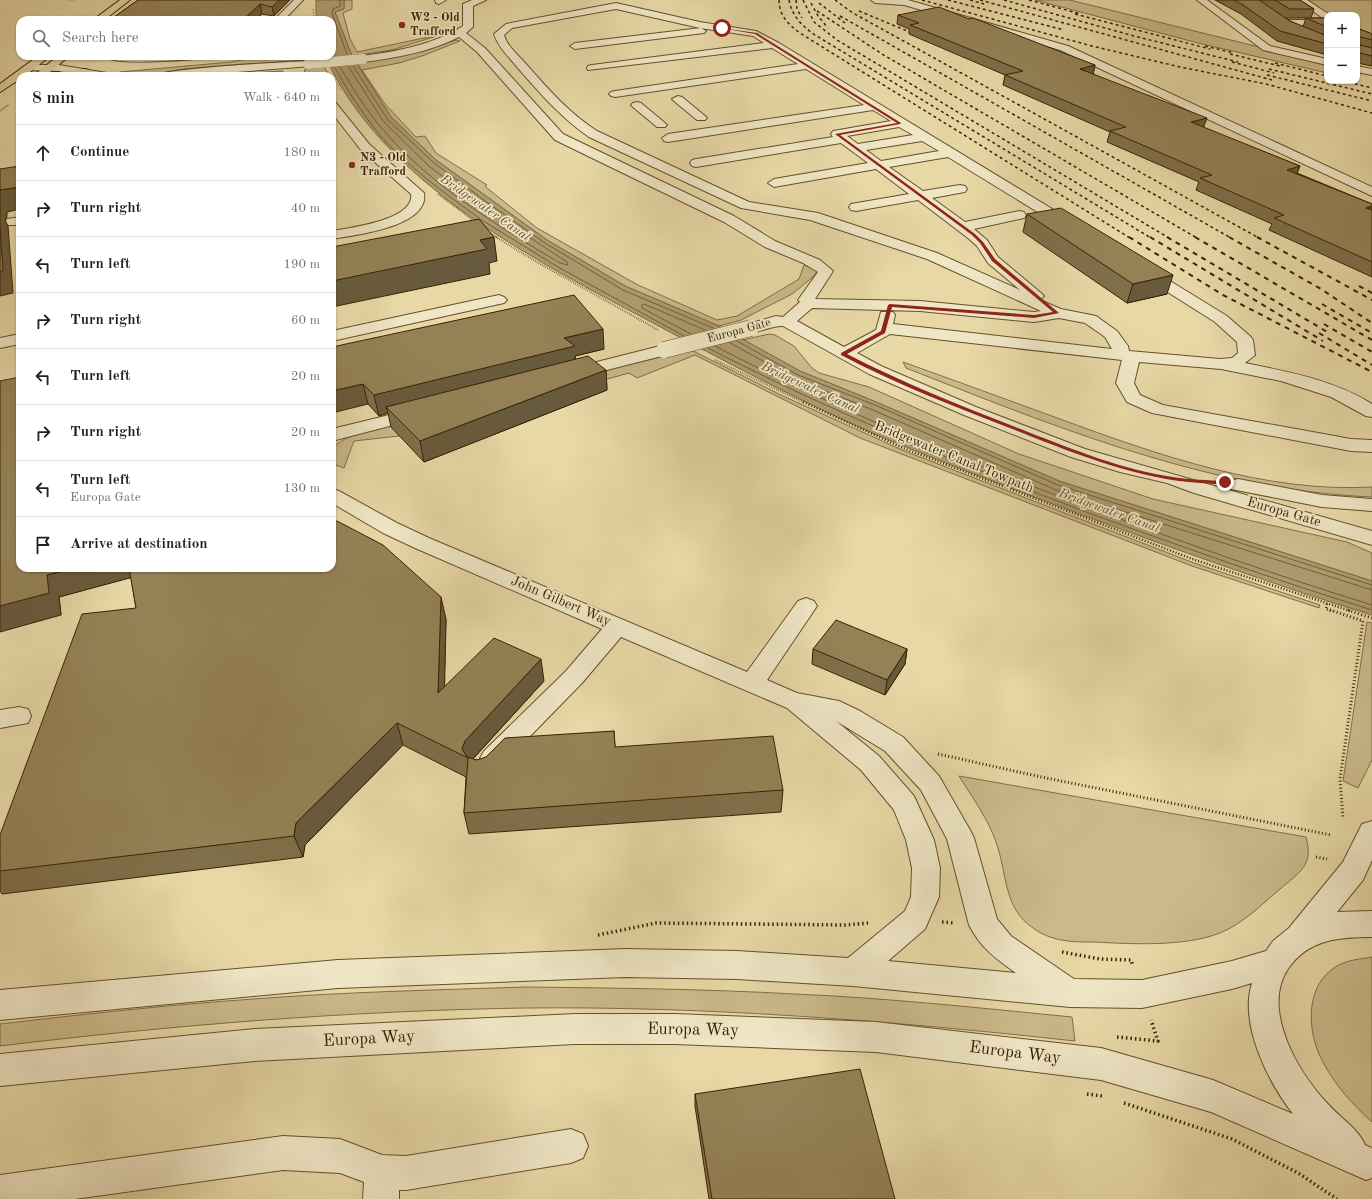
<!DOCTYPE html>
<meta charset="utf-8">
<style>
:root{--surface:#fff;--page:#f2f2f2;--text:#222;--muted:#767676;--line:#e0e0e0}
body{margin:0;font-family:"Old Standard TT",serif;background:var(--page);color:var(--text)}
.controls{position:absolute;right:12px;top:12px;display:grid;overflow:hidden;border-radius:8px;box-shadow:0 1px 3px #0004}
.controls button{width:36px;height:36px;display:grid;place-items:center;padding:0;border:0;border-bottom:1px solid var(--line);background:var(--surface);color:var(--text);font:20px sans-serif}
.stop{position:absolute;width:12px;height:12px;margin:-9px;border:3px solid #8f2418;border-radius:50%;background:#fff}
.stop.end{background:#8f2418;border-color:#fff;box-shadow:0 1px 4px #0008}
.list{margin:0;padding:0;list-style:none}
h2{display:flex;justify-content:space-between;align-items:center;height:52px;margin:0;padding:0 16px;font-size:17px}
h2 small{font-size:13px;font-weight:400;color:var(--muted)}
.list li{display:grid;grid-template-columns:26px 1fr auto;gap:12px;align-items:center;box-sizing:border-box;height:56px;padding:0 16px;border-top:1px solid var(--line)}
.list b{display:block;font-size:15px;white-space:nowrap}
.list p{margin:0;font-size:13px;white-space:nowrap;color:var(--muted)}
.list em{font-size:13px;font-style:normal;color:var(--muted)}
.icon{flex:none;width:22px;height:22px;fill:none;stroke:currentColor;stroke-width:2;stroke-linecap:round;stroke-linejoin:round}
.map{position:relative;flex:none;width:1372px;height:1199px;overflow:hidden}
.search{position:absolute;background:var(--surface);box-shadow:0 1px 3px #0004;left:16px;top:16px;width:320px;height:44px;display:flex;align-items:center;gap:10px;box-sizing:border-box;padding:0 14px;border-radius:12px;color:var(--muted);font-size:15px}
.panel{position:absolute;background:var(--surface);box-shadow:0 1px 3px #0004;left:16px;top:72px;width:320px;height:500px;border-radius:12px}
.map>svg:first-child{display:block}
.green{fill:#cab98a;stroke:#826e45}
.water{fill:#ac9a6e;stroke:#7e6a42}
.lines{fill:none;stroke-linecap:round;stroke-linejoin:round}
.shore{stroke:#735e37;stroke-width:1}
.minor-casing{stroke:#65502a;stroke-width:2}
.highway-casing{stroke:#3a2200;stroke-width:2}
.path-far5{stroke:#3a2200;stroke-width:1;stroke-dasharray:0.5 1;stroke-linecap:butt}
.path-far4{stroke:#3a2200;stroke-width:1.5;stroke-dasharray:0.5 1;stroke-linecap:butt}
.path-far3{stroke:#3a2200;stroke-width:2;stroke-dasharray:0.5 1.5;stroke-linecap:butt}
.path-far2{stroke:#3a2200;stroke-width:2.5;stroke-dasharray:1 2;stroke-linecap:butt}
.path-far1{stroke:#3a2200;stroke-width:3;stroke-dasharray:1 2.5;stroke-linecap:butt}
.path{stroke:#3a2200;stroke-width:3.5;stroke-dasharray:1.5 3;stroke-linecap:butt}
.minor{fill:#efe6c5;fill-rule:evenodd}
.highway{fill:#e7d8a6;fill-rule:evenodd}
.rail-far1{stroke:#3a2200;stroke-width:1.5;stroke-dasharray:3 3;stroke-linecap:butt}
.rail{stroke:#3a2200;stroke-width:2;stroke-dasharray:5 5;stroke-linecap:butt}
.minor-bridge-far1-casing{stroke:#65502a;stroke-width:10;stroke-linecap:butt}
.minor-bridge-casing{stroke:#65502a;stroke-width:17;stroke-linecap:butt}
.minor-bridge-far1{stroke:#efe6c5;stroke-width:10}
.minor-bridge{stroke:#efe6c5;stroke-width:16}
.wall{fill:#7f6f4a;stroke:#3a2200;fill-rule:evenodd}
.shaded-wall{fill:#685a3c;stroke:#3a2200}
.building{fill:#948156;stroke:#3a2200}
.route{fill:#8f2418}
.poi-dot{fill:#8f2418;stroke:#efe6c5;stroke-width:1.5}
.labels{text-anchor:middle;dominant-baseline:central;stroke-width:3.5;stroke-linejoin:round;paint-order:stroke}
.far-poi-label{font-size:12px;font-weight:bold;fill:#3a2200;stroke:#efe6c5;text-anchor:start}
.far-street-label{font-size:12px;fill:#3a2200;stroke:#efe6c5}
.far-water-label{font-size:13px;font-style:italic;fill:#624c26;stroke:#efe6c5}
.street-label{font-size:14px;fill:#3a2200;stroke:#efe6c5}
.near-street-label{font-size:17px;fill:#3a2200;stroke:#efe6c5}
</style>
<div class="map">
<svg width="1372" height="1199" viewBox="0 0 1372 1199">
<rect width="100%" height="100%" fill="#e7d8a6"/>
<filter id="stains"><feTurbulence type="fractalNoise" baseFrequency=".005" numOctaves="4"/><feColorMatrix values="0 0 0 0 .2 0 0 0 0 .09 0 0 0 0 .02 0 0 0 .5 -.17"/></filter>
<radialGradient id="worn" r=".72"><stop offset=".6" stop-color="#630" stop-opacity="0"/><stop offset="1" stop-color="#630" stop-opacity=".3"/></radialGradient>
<path class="green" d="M344,0H352V9L343,13L350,39L357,52L443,34L392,50L352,56L335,12L344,9Z
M1035,0H1070L1327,64V73L1198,43Z
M1303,0H1372V37L1357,32V15H1327Z
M456,40L460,41L422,56L399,63L362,70L385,104L416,137L425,136L436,153L487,185L485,186L487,188L537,228L638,285L717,320L737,316L799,279L804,265L818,270L813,277L792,294L741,320L719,326L625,286L547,240L436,160L391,117L357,63C392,60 423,51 456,40Z
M262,56H321L322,59L187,69L141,76L120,72L231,62Z
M324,67L330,76L304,74L305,69Z
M283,71L282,75H212Z
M769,334L775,335L794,346L812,368L819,373L869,387L1019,454L1153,499L1347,542L1372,553V581L1059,481L876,402L800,371L743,340Z
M693,351L783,396L902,450L1194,563L1320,605L1319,608L1192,566L860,438L695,355L637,378L629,373L399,436L354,441L344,468L333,464L332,447L345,439L359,433L670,354Z
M903,362C956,381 1008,400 1060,419C1158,455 1266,493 1372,487V497C1209,490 1056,427 906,368Z
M1367,622L1372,623V760L1358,788L1343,781Z
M959,776L1306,837C1314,865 1300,872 1280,889C1261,905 1244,923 1220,933C1184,947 1132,944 1094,942C1083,942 1071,942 1061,940C1051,938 1041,934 1033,928C1003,908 1007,872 996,842C988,819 972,797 959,776Z
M1372,957V1122C1351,1103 1331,1081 1319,1054C1307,1026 1306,984 1337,966C1347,960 1360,959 1372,957Z
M526,987C616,988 705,989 795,994C888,998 980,1008 1072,1017L1075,1041C892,1021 708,1006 524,1008C348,1011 174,1025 0,1046V1024C84,1014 169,1005 253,999C344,992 435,990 526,987Z"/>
<path class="water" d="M316,0H344V9L335,12L352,56L391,117L436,160L547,240L625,286L719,326L800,371L876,402L1059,481L1372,581V615C1275,585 1180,551 1085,516C1013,489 941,462 870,432C796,399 724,361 653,323C536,261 382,183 325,56H332V20H316Z"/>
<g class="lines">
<path class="shore" d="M340,0V6L333,9L332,13L347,54
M353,66L388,120L434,163L488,203L545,243L623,290L713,328
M340,67C354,90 367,112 385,132C433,187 498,226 560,263L568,265L567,262L485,208L430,167L384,122L348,66
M335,68C348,91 362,113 379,134C407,166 444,193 479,218
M480,219L558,267L684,336
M691,334L642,308V305L644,304L705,330
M737,341L798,375L875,405L1058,485L1372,585
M730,343L796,379L873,410L1056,490L1372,590
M715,346C837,410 964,461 1093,509C1185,543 1278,576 1372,605
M708,348C834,413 964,466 1097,516C1188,549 1279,581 1372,610"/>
<g class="minor-casing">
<path id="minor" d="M294,0H303L284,20H274Z
M435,0H446L439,4L436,3Z
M472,0H486L473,6V27L466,33L485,48L563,134L734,216L775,241L820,260L833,271L815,299L920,301L1034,312L1041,311L927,259L810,220L741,208L589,137C561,118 539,92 517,67C509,57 498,47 494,34L506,24L616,3L700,22L756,31L779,43L1077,224L1079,227L1077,230H1067L948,157L889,167L923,191L960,185L965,186L967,189L965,192L932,198L965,222L1019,211L1024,212L1026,215L1024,218L974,229L987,240L998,257L1041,293L1044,296L1040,300L1061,309L1096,316L1117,331L1128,346L1129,351L1220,359L1232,358L1238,353L1237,342L1215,322L1139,274L1137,271L1139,268H1149L1227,316L1251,337L1253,340L1255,355L1245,363C1289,372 1334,380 1372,404V417L1366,416L1331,397L1281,381L1221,369L1139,362L1134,383L1140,395L1163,405L1351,439L1372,440V452L1351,451L1152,413L1127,402L1116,383L1122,360L890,334L857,353L881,366L976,407L1085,449L1372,531V545L1194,493L1167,483L1120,472L1071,457L964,415L869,374L783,326C770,325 758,335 745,331L743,328L745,325L776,316L783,317L800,302L798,300L818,272L803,263L765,247L724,222L555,140L477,52L459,37C429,52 396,58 363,62L358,59L363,56C398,51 433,45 463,26V4ZM616,9L700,28L753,36L764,43L592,65L588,66L587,68L588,70L772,48L798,64L615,91L611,92L609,94L611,96L615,97L806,69L864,105L668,134L662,138L664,141L668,142L873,110L891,121L833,131L831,134L833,137L696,159L692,160L690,163L692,166L696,167L841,143L868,163L774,179L768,183L774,187L876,169L909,194L851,204L849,207L851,210L856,211L918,200L968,238L977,246L988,263L1020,290L937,253L818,213L749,202L597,131C569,113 548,89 526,64C518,55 507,46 504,35L512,28ZM899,127L913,135L858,144L847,136ZM922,141L939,151L881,161L866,150ZM812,308L920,311L1034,322L1059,318L1085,323L1105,337L1112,349L893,324L895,315L893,312H881L876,330L844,347L797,321Z
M871,0H908L1068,46L1372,187V196L1060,50L904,5L875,3Z
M1197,0H1207L1270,46L1327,59V65L1263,50Z
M1297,0H1307L1330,15H1327V20L1324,19Z
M1283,20H1327V26L1280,25V21Z
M701,28L706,31L704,33L575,49L570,46L575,43Z
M104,56H199L194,59C179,60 113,66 104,56Z
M308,61L313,64L312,66L186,76H156C163,68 288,62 308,61Z
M29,65H59L107,73L112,76H88L59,71L25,70L24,68Z
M1357,66L1372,69V75L1357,72Z
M678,96L682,97L705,116L707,118L705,120H697L674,101L672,99Z
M332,102L336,103L369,144L424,193C430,227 354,235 332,239V231C350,228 415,220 411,194L361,150L332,113Z
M637,102L641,103L665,123L667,125L665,127H657L633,107L631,105L633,103Z
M20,217V225H7L5,222L7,219Z
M499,295L504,297L507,300L504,303L332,341V331Z
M20,334V344L0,348V338Z
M664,345L670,346L672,350L670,354L571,379L565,378L562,374L565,370Z
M418,408L424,409L427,413L424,417L332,441V429Z
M1238,479L1322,495L1372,499V511L1322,507L1231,489L1228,485L1231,481Z
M332,489L339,491L397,523L429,538L747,672L798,601L806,598L814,601L817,606L767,680L797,693L839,701L860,711L903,737L939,776L970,830L974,838L997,919L1011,936L1074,979L1142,980L1232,961L1266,951L1273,941L1289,928L1343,862L1362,824L1372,821V860L1363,880L1337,912L1372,911V937C1340,937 1308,939 1288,969C1261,1010 1298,1072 1327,1103C1339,1117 1359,1129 1365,1145L1372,1148V1178L1366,1180L1211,1112L1101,1080L876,1052L675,1044H575L255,1061L0,1086V1054L255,1029L575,1014H675L876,1022L1101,1048L1213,1080L1293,1114C1268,1082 1239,1024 1252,983L1232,989L1142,1008L1070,1007L853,986L737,979L625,977L338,988L0,1020V990L338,960L625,949L737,951L848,958L905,911L911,897L912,868L906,840L894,810L861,770L787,708L621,637L582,683L502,765L493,768L484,765L480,758L484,751L566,671L602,629L415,548L383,533L332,503ZM836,721L885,751L921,790L947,839L969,925C980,947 997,960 1016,973L888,961L925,929L939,897L940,868L934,840L914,796L879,756Z
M19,707L28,709L31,716L28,723L0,728V710Z
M571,1129L583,1134L588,1146L583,1158L571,1163L406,1190H399V1199H363L364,1182L340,1173L283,1170L75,1199H0V1175L283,1136L340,1139L382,1155L406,1156Z"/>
</g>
<g class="highway-casing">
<path id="highway" d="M120,0H130L104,20H93Z
M38,56H50L25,76H20V79L0,92V84Z
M58,56H69L49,73L86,69L91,72L90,74L78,76H33Z"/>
</g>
<path class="path-far5" d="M68,0H75
M313,9L314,20
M334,79L341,90
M7,106L9,104"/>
<path class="path-far4" d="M0,111L8,105
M438,194L474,221
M489,232L498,238"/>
<path class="path-far3" d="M496,237L535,261L658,330
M715,360L805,403"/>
<path class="path-far2" d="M803,402L903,448L1195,560L1351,611
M1327,604L1326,609L1333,611"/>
<path class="path-far1" d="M1330,610L1363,621L1340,779L1343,819
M1348,610L1372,618
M938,754L1046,778L1331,835
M1316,857L1327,859"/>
<path class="path" d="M942,922L955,923
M598,935L656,923L846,925L868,923
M1062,952L1100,959L1131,960L1133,966
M1117,1037L1158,1041L1151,1020
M1087,1094L1102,1096
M1124,1103L1232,1139L1298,1173L1337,1199"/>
<use href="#minor" class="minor"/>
<use href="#highway" class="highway"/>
<path class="rail-far1" d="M779,0C779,17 790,26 803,35L1130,238
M789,0C792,16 802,26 815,35L1151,238
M796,0L797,9L802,18
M803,0L814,22L837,40L1169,238
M835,0L853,13L1259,238
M922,0L1092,46L1180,67L1266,84L1372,113
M948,0L1064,30
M970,0L984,4
M980,0L1272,80
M1004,0L1134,36L1238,62
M1029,0L1081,14
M811,3L818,16L828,28
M819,3L845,23
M817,11L882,54L1197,238
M859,11L912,33
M1075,14L1210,49
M840,16L1231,238
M1205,46L1234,53
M1230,54L1280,66
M1232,62L1274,73
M1275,63L1327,76
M1269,69L1372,94
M1267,75L1372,101
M1343,81L1372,88"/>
<path class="rail" d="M1129,237L1223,295L1372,372
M1150,237L1323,341
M1167,237L1329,333
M1195,237L1372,340
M1229,237L1321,289L1372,323
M1257,237L1372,300
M1359,286L1372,293
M1322,304L1372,333
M1324,324L1372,352
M1319,333L1372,365"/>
<g class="minor-bridge-far1-casing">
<path id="minor-bridge-far1" d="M308,64L363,59"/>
</g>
<g class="minor-bridge-casing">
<path id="minor-bridge" d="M664,350L751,328"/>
</g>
<use href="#minor-bridge-far1" class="minor-bridge-far1"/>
<use href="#minor-bridge" class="minor-bridge"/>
</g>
<path class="wall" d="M138,0H290L274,16L262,14L255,20H110Z
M1215,0H1300L1314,9L1311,18H1327V55L1277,41L1241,14ZM1286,18H1306L1303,27L1290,21Z
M898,15L969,19L1095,65L1093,74L1204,128L1300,166L1297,173L1372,204V277L1269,230L1272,224L1196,190L1199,182L1107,142L1110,132L1003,85L1005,75L909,34V29L897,24Z
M1357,28L1372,34V66L1357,63Z
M1027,214L1167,294L1127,303L1023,232Z
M332,347L604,349L575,356L576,360L606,370L607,390L424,462L391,427L388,413L379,416L368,404Z
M20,568H332L446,619L444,687L544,681L473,759L477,760L614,731L615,747L783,790L781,812L469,834L464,813L466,777L403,745L305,845L303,857L2,894L0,891V871L136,608L131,577L59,597L61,615Z
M813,649H907L905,664L885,695L812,664Z
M695,1094L895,1199H709L695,1106Z"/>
<path class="shaded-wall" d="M279,0H290L274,16L272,7Z
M260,4L262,14L255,20H243Z
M1095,65L1093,75L1080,69Z
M1207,118L1203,129L1191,122Z
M1300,166L1295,178L1287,170Z
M20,187V209L7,212V217L5,220L8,226L13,293L0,296V190Z
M1372,206V210L1366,208Z
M494,237L497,261L489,263L490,274L332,307V281L480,240Z
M1173,275L1167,294L1127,303L1133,284Z
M603,329L604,349L575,356L576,366L386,407L388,413L379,416L374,395L564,338Z
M606,370L607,390L424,462L420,441Z
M363,384L368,404L332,413V391Z
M74,568H134L137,576L59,597L61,615L0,632V606L47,575Z
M441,597L446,619L444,715L438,693Z
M907,649L905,664L885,695L887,680Z
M541,659L544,681L470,762L468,758L462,749L465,741Z
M397,723L403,745L305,845L303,857L294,836L296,823Z"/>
<path class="building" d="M138,0H279L272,7L260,4L243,20H110Z
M1234,0H1259L1290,21L1327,36V44L1280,31L1243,5Z
M1275,0H1300L1314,9H1290Z
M939,7L969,19L973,18L1095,65L1080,69L1207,118L1191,122L1300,166L1287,170L1372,204V206L1366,208L1372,210V262L1274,218L1284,215L1200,178L1212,175L1110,131L1126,127L1005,75L1023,71L910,25L919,23L898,15Z
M1306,18H1327V27Z
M1357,28L1372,34V40L1361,37L1359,38L1360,45L1372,48V56L1357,52Z
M20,166V187L0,190V169Z
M1061,208L1173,275L1133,284L1027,214Z
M479,219L494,237L480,240L487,249L332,281V247Z
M0,228L3,271H0Z
M574,295L603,329L564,338L575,346L374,395L363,384L332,391V347Z
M588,356L606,370L420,441L386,407Z
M20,377V568H74L47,575L49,593L0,606V381Z
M337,521L383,545L441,597L438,693L494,638L541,659L465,741L462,749L467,757L477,760L486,757L505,738L614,731L615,747L773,736L783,790L464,813L468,758L397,723L296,823L294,836L0,871V835L82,614L136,608L129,568H332V522Z
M836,620L907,649L887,680L813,649Z
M860,1069L895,1199H712L695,1094Z"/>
<path class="route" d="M721,28L757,33L901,123L900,124L840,135L975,234L983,242L995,259L1059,313L1034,318L892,307L885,333L847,354C905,384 967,408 1028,432C1075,450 1123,470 1173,477C1190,480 1208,480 1225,481L1227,484C1218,485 1208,483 1200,483C1139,479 1081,456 1025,434C963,410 900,386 841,355V353L881,331L888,305L890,304L1034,315L1053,312L992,261L980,243L972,235L835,134L897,123L755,34Z"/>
<g class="poi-dot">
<circle cx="402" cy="25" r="4"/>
<circle cx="352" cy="165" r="4"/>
</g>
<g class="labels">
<g class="far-poi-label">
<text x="410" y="18">W2 - Old<tspan x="410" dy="14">Trafford</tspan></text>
<text x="360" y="158">N3 - Old<tspan x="360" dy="14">Trafford</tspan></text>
</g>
<g class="far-street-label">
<text transform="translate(739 331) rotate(-15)">Europa Gate</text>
</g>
<g class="far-water-label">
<text transform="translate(485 208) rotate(35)">Bridgewater Canal</text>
<text transform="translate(810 388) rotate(25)">Bridgewater Canal</text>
<text transform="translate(1109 511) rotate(20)">Bridgewater Canal</text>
</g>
<g class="street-label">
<text transform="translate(954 457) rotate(22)">Bridgewater Canal Towpath</text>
<text transform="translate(1284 512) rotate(16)">Europa Gate</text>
<text transform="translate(561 601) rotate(23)">John Gilbert Way</text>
</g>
<g class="near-street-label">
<text transform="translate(693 1030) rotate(1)">Europa Way</text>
<text transform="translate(369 1039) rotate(-3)">Europa Way</text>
<text transform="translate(1015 1053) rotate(7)">Europa Way</text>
</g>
</g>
<rect width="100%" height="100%" filter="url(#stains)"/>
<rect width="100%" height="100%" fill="url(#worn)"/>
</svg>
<div class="controls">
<button>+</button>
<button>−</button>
</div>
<div class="stop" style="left:722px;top:28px"></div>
<div class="stop end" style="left:1225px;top:482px"></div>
<div class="search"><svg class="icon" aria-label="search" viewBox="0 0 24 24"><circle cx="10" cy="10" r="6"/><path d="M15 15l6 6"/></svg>Search here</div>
<section class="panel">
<h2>8 min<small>Walk · 640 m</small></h2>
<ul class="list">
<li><svg class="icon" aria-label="ahead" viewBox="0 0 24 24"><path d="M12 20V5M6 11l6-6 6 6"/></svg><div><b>Continue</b></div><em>180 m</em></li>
<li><svg class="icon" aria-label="right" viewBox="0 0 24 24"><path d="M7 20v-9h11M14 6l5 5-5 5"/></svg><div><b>Turn right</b></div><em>40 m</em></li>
<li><svg class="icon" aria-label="left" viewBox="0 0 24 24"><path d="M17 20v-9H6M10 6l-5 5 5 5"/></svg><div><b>Turn left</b></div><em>190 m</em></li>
<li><svg class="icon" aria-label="right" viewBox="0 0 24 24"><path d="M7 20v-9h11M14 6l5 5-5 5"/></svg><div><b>Turn right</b></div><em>60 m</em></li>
<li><svg class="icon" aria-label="left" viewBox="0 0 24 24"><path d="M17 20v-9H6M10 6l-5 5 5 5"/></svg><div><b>Turn left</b></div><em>20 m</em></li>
<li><svg class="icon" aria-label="right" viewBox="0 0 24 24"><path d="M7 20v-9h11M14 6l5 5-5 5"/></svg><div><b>Turn right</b></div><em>20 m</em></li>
<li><svg class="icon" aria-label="left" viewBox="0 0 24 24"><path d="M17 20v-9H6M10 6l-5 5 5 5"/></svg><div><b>Turn left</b><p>Europa Gate</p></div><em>130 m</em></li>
<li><svg class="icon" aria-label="arrive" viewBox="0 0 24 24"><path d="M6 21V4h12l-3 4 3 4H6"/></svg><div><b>Arrive at destination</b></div></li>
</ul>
</section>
</div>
